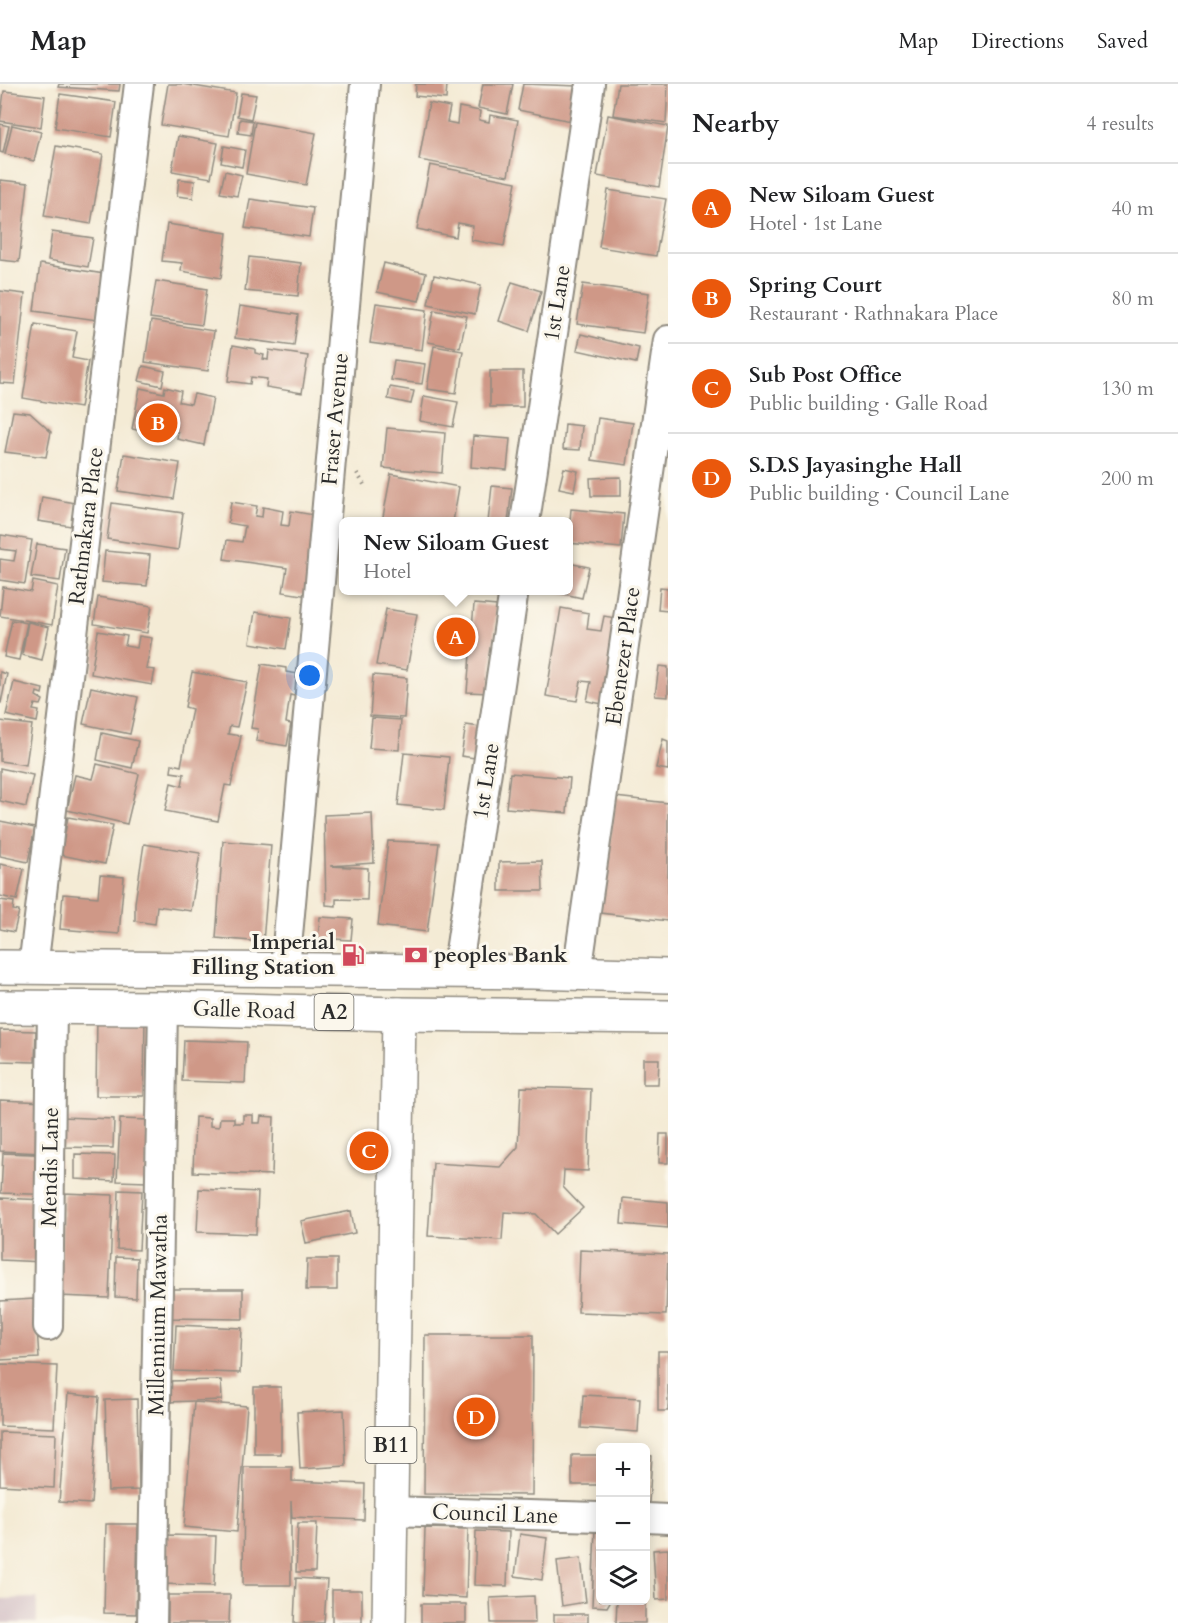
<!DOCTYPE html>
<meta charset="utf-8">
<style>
:root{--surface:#fff;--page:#f2f2f2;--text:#202124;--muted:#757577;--line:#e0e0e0;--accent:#ea580c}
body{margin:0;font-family:Cardo,serif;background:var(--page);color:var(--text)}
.controls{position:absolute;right:18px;bottom:18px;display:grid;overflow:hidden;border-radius:9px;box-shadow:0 3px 15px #0003}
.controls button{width:54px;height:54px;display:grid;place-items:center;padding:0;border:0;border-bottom:2px solid var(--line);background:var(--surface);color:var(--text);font:30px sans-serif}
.you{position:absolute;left:310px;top:592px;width:21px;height:21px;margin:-15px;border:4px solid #fff;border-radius:50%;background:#1a73e8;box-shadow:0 0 0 9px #1a73e833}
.badge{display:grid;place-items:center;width:39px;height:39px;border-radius:50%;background:var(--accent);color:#fff;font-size:20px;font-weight:700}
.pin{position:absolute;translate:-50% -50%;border:3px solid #fff;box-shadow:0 2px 6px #0006}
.popup{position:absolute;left:339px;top:433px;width:234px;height:78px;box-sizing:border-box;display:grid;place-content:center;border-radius:9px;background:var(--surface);filter:drop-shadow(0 2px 4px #0005);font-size:20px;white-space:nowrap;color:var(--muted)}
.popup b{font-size:22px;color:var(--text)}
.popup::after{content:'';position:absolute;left:50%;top:100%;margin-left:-12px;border:12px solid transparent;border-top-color:var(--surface)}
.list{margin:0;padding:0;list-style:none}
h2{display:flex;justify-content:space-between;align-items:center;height:78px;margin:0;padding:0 24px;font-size:26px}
h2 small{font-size:20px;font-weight:400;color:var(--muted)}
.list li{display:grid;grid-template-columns:39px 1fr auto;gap:18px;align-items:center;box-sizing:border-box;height:90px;padding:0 24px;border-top:2px solid var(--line)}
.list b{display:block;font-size:22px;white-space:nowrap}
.list p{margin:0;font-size:20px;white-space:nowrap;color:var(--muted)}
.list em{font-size:20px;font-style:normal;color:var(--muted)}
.icon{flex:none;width:33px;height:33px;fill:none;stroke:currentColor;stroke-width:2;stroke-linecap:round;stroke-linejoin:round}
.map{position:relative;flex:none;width:668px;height:1539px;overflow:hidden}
header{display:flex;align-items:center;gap:36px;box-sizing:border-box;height:84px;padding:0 30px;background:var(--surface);border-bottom:2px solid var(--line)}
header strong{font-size:28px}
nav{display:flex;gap:33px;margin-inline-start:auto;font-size:21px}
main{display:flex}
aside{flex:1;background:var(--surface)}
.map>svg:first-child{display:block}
.industrial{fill:#d2bec4}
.building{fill:#cf9887}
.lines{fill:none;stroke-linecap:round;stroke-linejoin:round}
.minor-casing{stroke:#908b80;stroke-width:32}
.primary-casing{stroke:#908b80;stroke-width:36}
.trunk-casing{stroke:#908b80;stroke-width:36}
.path{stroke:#908b80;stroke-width:4;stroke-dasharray:1.5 4.5;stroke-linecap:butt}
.minor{stroke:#fff;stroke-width:28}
.primary{stroke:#fff;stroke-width:33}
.trunk{stroke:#fff;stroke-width:33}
.labels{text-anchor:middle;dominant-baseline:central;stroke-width:6;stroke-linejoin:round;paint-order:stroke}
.shield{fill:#fbf7ec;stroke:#696865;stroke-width:1.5}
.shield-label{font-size:21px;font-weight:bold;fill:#2b2b2b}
.street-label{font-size:22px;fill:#2b2b2b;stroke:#fbf7ec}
.poi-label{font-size:22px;font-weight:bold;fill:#2b2b2b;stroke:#fbf7ec;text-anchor:end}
</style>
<header>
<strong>Map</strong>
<nav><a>Map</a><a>Directions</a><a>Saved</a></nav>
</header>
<main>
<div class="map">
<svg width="668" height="1539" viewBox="0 0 668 1539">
<rect width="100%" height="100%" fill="#fbf7ec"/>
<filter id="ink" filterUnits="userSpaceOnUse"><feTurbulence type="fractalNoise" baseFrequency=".0167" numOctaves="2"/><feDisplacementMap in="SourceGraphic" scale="12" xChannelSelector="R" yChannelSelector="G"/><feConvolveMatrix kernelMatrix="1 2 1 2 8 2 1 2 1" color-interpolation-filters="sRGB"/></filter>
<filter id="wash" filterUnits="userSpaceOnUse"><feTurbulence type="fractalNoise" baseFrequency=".008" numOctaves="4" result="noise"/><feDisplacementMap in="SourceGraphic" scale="24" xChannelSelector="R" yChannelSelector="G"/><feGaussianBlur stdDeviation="1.35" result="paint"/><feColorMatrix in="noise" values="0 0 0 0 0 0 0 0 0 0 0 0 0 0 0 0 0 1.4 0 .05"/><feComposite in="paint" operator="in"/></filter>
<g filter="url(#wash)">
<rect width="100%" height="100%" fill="#f4ebd5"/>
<path class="industrial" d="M37,1514V1539H0V1515Z"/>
<g id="blocks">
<path class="building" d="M59,0H120L119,7L58,3Z
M168,0H182L236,9L229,52L161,41Z
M416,0H447L446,15L415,12Z
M483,0H513L507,30L478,24Z
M523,0L578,2L571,37L518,26Z
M618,0H668L666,39L613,31Z
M4,7L45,12L41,43L0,37Z
M241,9L256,11L251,35L237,32Z
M60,10L116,18L111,53L55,44Z
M429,19L450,23L447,38L457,40L459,23L480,27L479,36L489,38L490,31L518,36L508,92L419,76Z
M608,31L668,42L659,103L597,92Z
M240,35L253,37L251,51L238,49Z
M255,38L316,49L306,101L246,90Z
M0,40L9,42L3,69L0,68Z
M12,41L41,48L34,77L5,70Z
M178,52L218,59L211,94L172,87Z
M56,62L103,70L91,140L44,132Z
M224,62L245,66L242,83L221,79Z
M430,81L516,98L504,162L471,156L473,142L458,139L456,153L417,145Z
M225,87L242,91L237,112L220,109Z
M179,95L195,97L193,114L177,112Z
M0,96L28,99L19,178L0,176Z
M608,106L666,115L656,172L599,163Z
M250,115L313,124L309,153L245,144Z
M167,140L227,149L221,194L181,187L182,179L162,177Z
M52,148L93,154L88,183L48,176Z
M249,173L301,179L298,212L245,207Z
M384,179L426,189L419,217L377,208Z
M40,180L104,190L97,236L34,227Z
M434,191L481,201L475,230L428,220Z
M156,197L207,205L202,241L150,234Z
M512,198L541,207L529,247L499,237Z
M583,200L649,209L643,249L577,240Z
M0,207L25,210L15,300L0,299Z
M376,219L427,226L422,266L370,259Z
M240,222L298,231L294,262L235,254Z
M434,226L467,232L460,264L428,258Z
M151,237L214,247L208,287L145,278Z
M35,240L77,247L72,274L88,277L80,324L23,314Z
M581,250L639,264L636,279L577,266Z
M233,261L255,265V269L264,271L263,275L268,276L269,266L308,272L302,309L266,303L267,295L251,293L250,300L228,297Z
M434,262L463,267L456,309L427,305Z
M394,276L425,280L422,300L391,296Z
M143,282L165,287L162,302L139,297Z
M490,287H523V323H490Z
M165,303L181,307L179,318H181L191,320L194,310L213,314L204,361L177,355L178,348L168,346L167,352L132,345L140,304L164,309Z
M390,303L414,307L411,320L388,315Z
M424,312L458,318L453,343L420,337Z
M13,327L30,329L51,348L46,373L5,368Z
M598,334L633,339L627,381L592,376Z
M565,340L582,342L580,366L563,365Z
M387,344L445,349L442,389L383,384Z
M473,352L510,355L507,386L471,383Z
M124,370L180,379L174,415L118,407Z
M564,384L578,387L574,407L559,404Z
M391,390L459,403L453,438H382Z
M621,393V412H591L590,394Z
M492,402L512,404L508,438H488Z
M42,413L75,419L71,442L38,437Z
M231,418L257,422L255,432L262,433L263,423L283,427L281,441L289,442L291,427L320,432L308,512L283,508L287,484L224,475L227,456L242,458L245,442L228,439Z
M112,419L183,429L178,466L107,455Z
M571,425L624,430L621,464L568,459Z
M1,451L32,456L25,500L0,496V475L14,477L16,467L0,465Z
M37,460L65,464L60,497L31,493Z
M105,467L150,471L147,502L102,498Z
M568,479L589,483L582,514L551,507L568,506Z
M33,497L58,502L52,541L0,532L3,503L31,508Z
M660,503L668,504V527L658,526Z
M98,513L152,522L147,549L94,540Z
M474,520L497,522L490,609L467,608Z
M561,524L589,529L587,545L601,547L604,532L622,535L608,621L587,617L591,598L581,597L577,617L546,612Z
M386,525L417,530L407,586L376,581Z
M255,528L291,534L286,565L250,559Z
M12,536L27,539L19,576L4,573Z
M28,538L49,543L42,576L22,571Z
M98,547L127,552L125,562L137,564L139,552L152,554L146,585L155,586L152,601L91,590Z
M262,580L286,584V588L299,590L295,612L290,611L286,639L291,640L287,662L256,657L258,645L251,644Z
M659,582L668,583V613L655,612Z
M0,588L7,590L1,619H0Z
M192,588L247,598L237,643L230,642L228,650L241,652L231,702L225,701L218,737L165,727L171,699L182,702L184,690L171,688L172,680L181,682L192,625L185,623Z
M373,591L407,594L404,634L370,632Z
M14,598L43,605L42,610L37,608L36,612L43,616L41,621L35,620L33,626L39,627L37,638L6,631Z
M91,603L138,613L130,650L83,640Z
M372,634L401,636L399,666L369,664Z
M0,637L32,641L26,681L0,677Z
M466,641L480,643L475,674L461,672Z
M102,649L138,657L132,684L97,676Z
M663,655L668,657V686L656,684Z
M404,669L449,673L444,726L398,721Z
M97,680L139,690L127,740L67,726L75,691L93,695Z
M0,684L33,691L26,723L0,717Z
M510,689L570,694L567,729L506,724Z
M615,713L668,719V837L600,829Z
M372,729L374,779L330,782L368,784L367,816L336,815V822L326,821L324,731Z
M68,733L113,741L105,780L61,771Z
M0,737L35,744L28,778L0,772Z
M223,757L271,761L263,858L216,854Z
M388,757L439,759L427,848L378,842Z
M144,760L200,769L191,827L157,822L155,840L135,837V819Z
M542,777L543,807H499V778Z
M0,780L24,785L17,816L0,812Z
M100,791L124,793L119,850L60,845L63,810L98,813Z
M0,816L14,818L13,826L19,827L14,848L0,845Z
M320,833L353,835L351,856L318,854Z
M97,927L145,928L144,1012H96Z
M0,946L36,947L35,978L0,977Z
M184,956L247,958L245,999L182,997Z
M643,975H659L658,1000H643Z
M521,1003L591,1005L588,1087L564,1086L563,1103L583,1124L555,1150L536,1130L504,1128L502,1156L428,1152L433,1079L500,1083L518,1063Z
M0,1016L45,1018L43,1069L0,1067Z
M243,1031H253V1039H260L261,1032L274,1033L272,1091L193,1088L195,1033L210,1034V1042L219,1043L220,1034H234V1039H243Z
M61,1033L114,1035L113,1064L60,1063Z
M120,1035L149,1036L147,1098L117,1097Z
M660,1050H668V1079H659Z
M3,1069L59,1071L57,1111L1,1109Z
M75,1070L115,1071L114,1097L75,1095Z
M199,1105L258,1108L256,1150L197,1148Z
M119,1106L142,1107L139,1166L117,1165Z
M63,1109L113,1111L109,1214L59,1212Z
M0,1114L46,1116L44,1178L0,1176Z
M623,1114L668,1118V1144L621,1140Z
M351,1127L355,1149L306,1159L301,1137Z
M580,1166L668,1170L666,1231L578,1228Z
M116,1173L137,1174L136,1214L115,1213Z
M307,1175H337V1206H306Z
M163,1205H243V1235L163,1234Z
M35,1215L39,1274L0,1276V1217Z
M176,1241L242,1244L240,1289L174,1287Z
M425,1251H533L532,1411L424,1410Z
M658,1267H668V1327H658Z
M0,1280L57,1282L54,1344L0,1342Z
M221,1296L222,1316L167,1318V1297Z
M254,1303H281V1370H254Z
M68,1310L99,1313L91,1420L59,1418Z
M583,1311L640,1314L638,1348L581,1344Z
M137,1315L139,1406L108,1407L105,1316Z
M194,1318L247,1322L237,1448L184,1443Z
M344,1326L346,1382L300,1385L297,1328Z
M0,1348L56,1350L54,1404L0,1401Z
M572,1371H600V1401H572Z
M646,1371L652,1372L649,1419L646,1418Z
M244,1383H292V1397L365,1400L364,1436L292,1433L291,1417V1501H243Z
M298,1439H317L315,1488H296Z
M106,1440H138L136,1530L104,1529Z
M425,1444L468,1445L466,1514L423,1511Z
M595,1444L600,1445V1516H611L607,1523L592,1522Z
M476,1447L509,1448L507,1502L474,1501Z
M520,1450L547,1454L542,1496L515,1492Z
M166,1451L216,1452L214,1502L164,1500Z
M668,1465V1515L656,1516L653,1466Z
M581,1474L586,1518L562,1522L557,1477Z
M296,1494L327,1496L324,1539H294Z
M332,1506H362V1539H332Z
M168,1511H230L229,1539H168Z
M534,1512L535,1539H491L490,1514Z
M617,1516H645V1539H616Z
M421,1520H466V1539H421Z
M554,1530H588V1539H554Z"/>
</g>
</g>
<g filter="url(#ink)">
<use href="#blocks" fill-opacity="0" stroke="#908b80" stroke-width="1.5"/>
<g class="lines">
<g class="minor-casing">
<path id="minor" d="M525,438L590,0
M33,884L139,0
M285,885L365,0
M457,888L514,506
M577,889L668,256
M48,1242L52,923
M389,1427L600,1433
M646,1434L668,1435
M152,1539L163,924"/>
</g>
<g class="primary-casing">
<path id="primary" d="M389,1539L399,930"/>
</g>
<g class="trunk-casing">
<path id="trunk" d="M0,883L532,888L668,892
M0,923L163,924L399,930L668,933"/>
</g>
<path class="path" d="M357,389L366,404"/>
<use href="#minor" class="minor"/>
<use href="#primary" class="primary"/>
<use href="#trunk" class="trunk"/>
</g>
</g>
<defs>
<g id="fuel-bare" transform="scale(1.8)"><path d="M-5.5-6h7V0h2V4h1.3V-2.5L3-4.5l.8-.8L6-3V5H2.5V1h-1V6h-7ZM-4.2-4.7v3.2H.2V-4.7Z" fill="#d1495b" stroke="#fbf7ec" stroke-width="2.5" paint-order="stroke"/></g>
<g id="bank-bare" transform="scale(1.8)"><path d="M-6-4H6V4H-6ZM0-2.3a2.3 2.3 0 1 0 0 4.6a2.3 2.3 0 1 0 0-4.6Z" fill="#d1495b" stroke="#fbf7ec" stroke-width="2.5" paint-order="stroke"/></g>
</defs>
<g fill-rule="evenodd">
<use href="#fuel-bare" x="353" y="871"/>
<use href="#bank-bare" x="416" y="871"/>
</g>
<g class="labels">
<g class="shield">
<rect x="314.5" y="910" width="39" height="36" rx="4.5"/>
<rect x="365.5" y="1343" width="51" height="36" rx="4.5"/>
</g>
<g class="shield-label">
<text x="334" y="928">A2</text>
<text x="391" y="1361">B11</text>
</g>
<g class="street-label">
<text transform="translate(557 219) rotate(-81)">1st Lane</text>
<text transform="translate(335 335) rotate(-85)">Fraser Avenue</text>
<text transform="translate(86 442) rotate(-83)">Rathnakara Place</text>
<text transform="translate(623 572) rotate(-82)">Ebenezer Place</text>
<text transform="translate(486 697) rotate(-81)">1st Lane</text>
<text transform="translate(244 926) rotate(2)">Galle Road</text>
<text transform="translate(50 1083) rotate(-89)">Mendis Lane</text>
<text transform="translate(158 1231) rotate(-89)">Millennium Mawatha</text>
<text transform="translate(495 1430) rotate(2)">Council Lane</text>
</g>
<g class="poi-label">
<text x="335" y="858">Imperial<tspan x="335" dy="25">Filling Station</tspan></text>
<text x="434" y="871" text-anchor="start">peoples Bank</text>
</g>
</g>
</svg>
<div class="controls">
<button>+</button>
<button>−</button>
<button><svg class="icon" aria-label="layers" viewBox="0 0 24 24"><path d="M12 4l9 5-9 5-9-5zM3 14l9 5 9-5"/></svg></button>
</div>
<div class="you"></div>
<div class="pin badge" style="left:456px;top:553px">A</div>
<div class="popup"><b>New Siloam Guest</b>Hotel</div>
<div class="pin badge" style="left:158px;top:339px">B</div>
<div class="pin badge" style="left:369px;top:1067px">C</div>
<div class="pin badge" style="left:476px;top:1333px">D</div>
</div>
<aside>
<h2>Nearby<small>4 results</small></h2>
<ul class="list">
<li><span class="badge">A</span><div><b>New Siloam Guest</b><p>Hotel · 1st Lane</p></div><em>40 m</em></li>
<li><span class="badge">B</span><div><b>Spring Court</b><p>Restaurant · Rathnakara Place</p></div><em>80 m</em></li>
<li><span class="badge">C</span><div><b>Sub Post Office</b><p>Public building · Galle Road</p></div><em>130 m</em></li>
<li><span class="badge">D</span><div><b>S.D.S Jayasinghe Hall</b><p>Public building · Council Lane</p></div><em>200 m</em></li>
</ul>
</aside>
</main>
